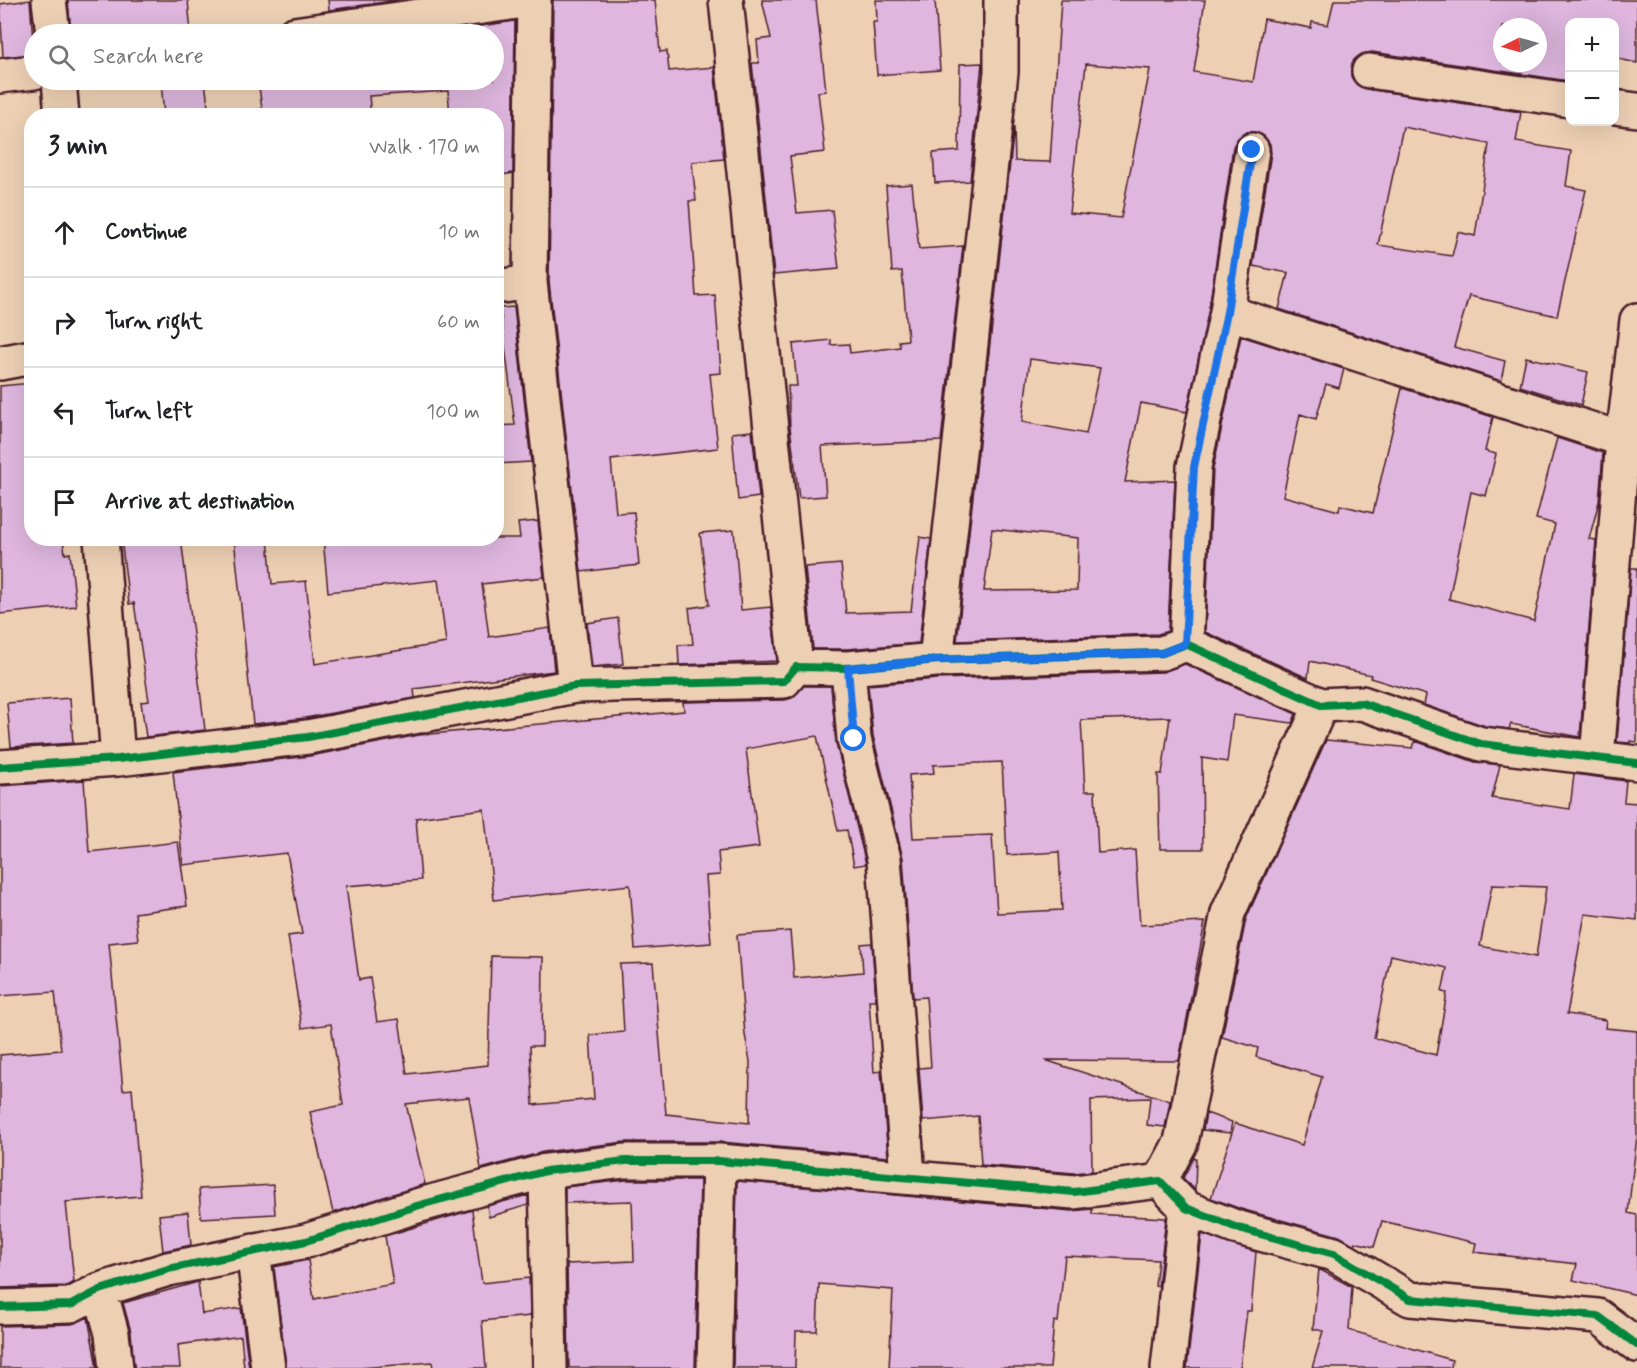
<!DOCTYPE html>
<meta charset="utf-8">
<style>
:root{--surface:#fff;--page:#f2f2f2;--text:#202124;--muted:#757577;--line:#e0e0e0}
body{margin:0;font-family:Mynerve,sans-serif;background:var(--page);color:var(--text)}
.controls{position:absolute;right:18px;top:18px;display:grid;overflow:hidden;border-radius:12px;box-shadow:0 6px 24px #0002}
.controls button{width:54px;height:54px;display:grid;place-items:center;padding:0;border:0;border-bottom:2px solid var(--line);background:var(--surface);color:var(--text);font:30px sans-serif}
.compass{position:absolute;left:1493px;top:18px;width:54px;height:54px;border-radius:50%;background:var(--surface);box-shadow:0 6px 24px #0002;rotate:265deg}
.stop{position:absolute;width:18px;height:18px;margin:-14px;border:4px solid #1a73e8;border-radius:50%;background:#fff}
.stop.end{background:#1a73e8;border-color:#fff;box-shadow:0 2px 6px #0008}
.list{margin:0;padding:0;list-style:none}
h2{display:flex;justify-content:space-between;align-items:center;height:78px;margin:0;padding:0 24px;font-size:26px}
h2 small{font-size:20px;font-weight:400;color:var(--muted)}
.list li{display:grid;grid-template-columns:39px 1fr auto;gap:18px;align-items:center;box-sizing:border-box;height:90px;padding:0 24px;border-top:2px solid var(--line)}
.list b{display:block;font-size:22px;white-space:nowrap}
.list em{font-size:20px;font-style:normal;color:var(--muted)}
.icon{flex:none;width:33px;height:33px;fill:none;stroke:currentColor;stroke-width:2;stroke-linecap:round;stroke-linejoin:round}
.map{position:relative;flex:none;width:1637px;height:1368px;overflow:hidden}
.search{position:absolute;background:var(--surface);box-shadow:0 6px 24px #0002;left:24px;top:24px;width:480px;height:66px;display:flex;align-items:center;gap:15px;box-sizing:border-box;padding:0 21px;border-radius:33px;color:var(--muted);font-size:22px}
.panel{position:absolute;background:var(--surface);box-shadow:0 6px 24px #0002;left:24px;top:108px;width:480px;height:438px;border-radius:24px}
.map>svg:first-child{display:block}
.building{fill:#deb6de;stroke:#4a1f2b;stroke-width:1.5;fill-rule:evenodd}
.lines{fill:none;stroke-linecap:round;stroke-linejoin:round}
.minor-casing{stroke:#4a1f2b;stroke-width:38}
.minor{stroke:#edd0b4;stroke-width:33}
.cycleway-casing{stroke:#edd0b4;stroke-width:11}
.cycleway{stroke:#00873e;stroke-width:8}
.route{stroke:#1a73e8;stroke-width:8}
</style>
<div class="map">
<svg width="1637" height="1368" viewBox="0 0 1637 1368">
<rect width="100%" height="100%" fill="#edd0b4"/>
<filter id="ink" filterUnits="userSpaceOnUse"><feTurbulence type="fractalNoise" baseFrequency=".0167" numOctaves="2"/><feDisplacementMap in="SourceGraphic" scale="12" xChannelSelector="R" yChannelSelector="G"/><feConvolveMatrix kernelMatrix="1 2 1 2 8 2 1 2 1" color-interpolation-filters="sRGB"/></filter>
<g filter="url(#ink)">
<path class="building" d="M30,0L34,54L3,57L0,4Z
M68,0H188L191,34H71Z
M328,0H399L329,10Z
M553,0H655L660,52L667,51L669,71L714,67L724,159L692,162L696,201H689L696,296L715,295L721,373L710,374L718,448L611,460L616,513L634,512L639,565L581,572L549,281Z
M762,0H816L826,91L818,92L825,152L790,156L797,213L832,210L839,269L774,275L752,63H759L757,40L771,38Z
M876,0H935L940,70L877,75L873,22H877Z
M1061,0H1205L1194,72L1253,82L1264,19L1311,28L1312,22L1328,25L1334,0H1637V63L1614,58V22H1569V81L1372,52L1362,54L1354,60L1351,68V77L1357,85L1366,89L1521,112L1516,142L1571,151L1566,186L1586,190L1557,316L1469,296L1454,347L1505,361L1501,381L1279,309L1288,273L1253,266L1271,153L1270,144L1264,136L1255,132H1246L1238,138L1233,147L1209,309L1187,412L1141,403L1125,482L1175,480L1168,631L1158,634L957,641L1014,127L1015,161L1050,162ZM1502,27H1538V63H1502ZM1086,64L1150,69L1121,218L1069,213ZM1403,127L1489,144L1475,236L1458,232L1452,256L1378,245ZM1030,359L1100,368L1086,434L1022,422ZM992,529L1078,538L1077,590L984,591Z
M515,21L513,173L496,176V116H450L448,91L369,96L371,116H263L258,80H494V34H423Z
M982,63L970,181L935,183L933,153L959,151L960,64Z
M161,80H205L209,116H164Z
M912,184L919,249L963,246L941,441L822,446L826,496L799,498L790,427L788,386H797L793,344L831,340V345L849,344L850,353L900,347L899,341L908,340L902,271L892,272L886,186Z
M514,307L531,462L496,464V426L515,425L500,308Z
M1241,336L1344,369L1339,388L1326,384L1316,419L1300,414L1283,496L1339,511L1340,505L1373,513L1402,388L1493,417L1485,451L1496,454L1486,496L1471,492L1449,599L1534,621L1555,524L1536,519L1557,438L1603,453L1599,502L1589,539L1596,540L1580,737L1511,724L1509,729L1485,726L1424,705L1426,695L1370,678L1371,675L1310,661L1308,678L1205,632L1213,469Z
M1526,357L1588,372L1581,405L1520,386Z
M32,383V538H63L65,554L70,553L76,606L0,614V386Z
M752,431L759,497L738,500L732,433Z
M538,521L544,577L482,584L489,637L550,628L554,671L414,689L415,698L305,718L253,724L234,538H268L272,584L306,581L315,664L446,643L438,580L328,592L323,538H520L518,523Z
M734,530L741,610L771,607L777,661L679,665L678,645L693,644L689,608L709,605L700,533Z
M920,537L931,539L919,643L847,649H813L805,567L841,564L846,613L911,611Z
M121,538H181L205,730L146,737L141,702L149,701L134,603L129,604Z
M1631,568H1637V742L1630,741V743L1617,742Z
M618,618L623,664L592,667L587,623Z
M1185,664L1296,714L1292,723L1233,715L1227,762L1202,758L1203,849H1160L1158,774H1162L1170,717L1081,720L1085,791H1095L1098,853L1135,850L1140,925L1205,922L1179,1061L1045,1060L1170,1101L1165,1127L1147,1125L1150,1098L1091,1100L1092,1171L1074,1173L981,1165L978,1116L923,1121L919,1068L931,1067L926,997L913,998L903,858L873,736L868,685L937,679L1163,672ZM1002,762L1007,855L1059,852L1062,910L997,913L992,835L913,838L909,775L934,773L933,765Z
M804,686H831L836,743L866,864L854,866L847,830L838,831L817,736L746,749L759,847L718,852L720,875L706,876L711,943L635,949L630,885L494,900L484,809L416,818L421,880L346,886L359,980L370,978L377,1022L399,1019L407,1074L488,1065L491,956L543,957L542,1046H530L533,1105L594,1099L590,1035L624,1032L620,964L653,963L666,1114L749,1123L750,1061L745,1035L737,935L790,931L794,978L863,972L861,944L872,943L876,1000H869L874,1072L881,1071L888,1157L721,1142H625L543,1152L481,1169L469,1097L406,1104L425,1184L333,1213L310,1112L343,1105L331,1024L302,1028L288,936L302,934L287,853L183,865L173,772L310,756L419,735L684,711L683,702L785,700L792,698Z
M70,698L73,743L11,747L7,703Z
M1326,740L1413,748L1415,741L1475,762L1500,765L1492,798L1570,809L1574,774L1626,781L1624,802L1637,803V920L1585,914L1567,1014L1606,1020L1605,1028L1637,1031V1136L1628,1213L1637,1215V1295L1573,1280L1577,1264L1474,1252L1476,1243L1382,1221L1374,1247L1355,1242V1245L1339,1236L1241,1209L1211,1198L1235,1123L1302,1145L1322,1077L1256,1057L1258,1048L1222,1037L1246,919ZM1492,885L1546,887L1536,957L1480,946ZM1391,955L1447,968L1442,992L1447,993L1436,1055L1374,1038Z
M84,780L89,852L178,842L187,906L135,913L138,940L109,943L123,1090L132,1089L141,1196L66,1202L74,1282L66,1286L0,1288V1055L61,1050L55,992L0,996V786Z
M1206,1113L1232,1122L1230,1133L1203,1130Z
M1194,1158L1196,1159L1195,1190L1183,1178Z
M626,1180H700L695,1368H569L567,1264L634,1261L632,1201L565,1203V1187Z
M737,1181L1072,1211L1092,1209V1214L1166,1218L1158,1287L1155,1286L1158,1260L1065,1256L1058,1322L1054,1321L1050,1368H889L893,1290L819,1284L817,1331H796L795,1368H733Z
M273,1185L275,1214L201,1218L199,1189Z
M528,1195V1205L489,1217L487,1206Z
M472,1210L482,1283L529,1278L530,1316L482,1321L486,1368H433L432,1362L360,1368H286L274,1267L308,1260L314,1299L393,1284L385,1236Z
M188,1212L191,1245L163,1251L159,1215Z
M1202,1234L1256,1252L1251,1311H1247L1240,1368H1187Z
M1319,1269L1352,1287L1349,1330L1452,1360L1451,1368H1312L1323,1331L1313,1329Z
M198,1282L202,1314L241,1308L249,1368H244L241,1336L178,1345L180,1368H134L131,1332L123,1303Z
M88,1317L97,1368H0V1326L72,1324Z"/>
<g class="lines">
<g class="minor-casing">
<path id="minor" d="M49,0L53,34
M534,0L530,282L575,686
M726,0L796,667
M294,34L531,0
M1369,71L1570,100
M0,76L34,72
M59,80L62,116
M1614,107L1637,110
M496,287L530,282
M1227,312L1637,444
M0,363L32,357
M101,538L118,759
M1186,644L1194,467L1227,312L1252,150
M936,660L1001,72V0
M848,668L854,739L884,859L908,1176
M1597,758L1623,440L1637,320
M0,767L118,759L308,737L575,686L784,681L796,667L848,668L936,660L1162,653L1186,644L1321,705L1362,703L1481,744L1637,763
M546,1171L550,1368
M1160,1181L1181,1142L1228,913L1321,705
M253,1251L268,1368
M100,1290L112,1334L116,1368
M0,1307L71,1305L100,1290L168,1269L306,1241L420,1205L546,1171L625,1161H719L1074,1192L1160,1181L1186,1208L1235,1227L1334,1254L1410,1299L1598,1316L1637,1345
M714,1368L719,1161
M1168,1368L1186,1208"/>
</g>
<use href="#minor" class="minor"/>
<g class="cycleway-casing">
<path id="cycleway" d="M0,767L118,759L308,737L575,686L784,681L796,667L848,668L936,660L1162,653L1186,644L1321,705L1362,703L1481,744L1637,763
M0,1307L71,1305L100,1290L168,1269L306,1241L420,1205L546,1171L625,1161H719L1074,1192L1160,1181L1186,1208L1235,1227L1334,1254L1410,1299L1598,1316L1637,1345"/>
</g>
<use href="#cycleway" class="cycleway"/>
</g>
</g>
<g class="lines" filter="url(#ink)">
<path class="route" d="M854,739L848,668L936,660L1162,653L1185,644L1194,467L1227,312L1252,150"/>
</g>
</svg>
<div class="controls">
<button>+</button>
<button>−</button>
</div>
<svg class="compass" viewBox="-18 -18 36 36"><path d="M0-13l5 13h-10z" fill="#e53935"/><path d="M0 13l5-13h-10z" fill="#757577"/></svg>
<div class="stop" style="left:854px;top:739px"></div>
<div class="stop end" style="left:1252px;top:150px"></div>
<div class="search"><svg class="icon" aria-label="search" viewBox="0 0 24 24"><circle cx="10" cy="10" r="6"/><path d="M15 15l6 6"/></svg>Search here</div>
<section class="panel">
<h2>3 min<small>Walk · 170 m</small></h2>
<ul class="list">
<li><svg class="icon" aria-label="ahead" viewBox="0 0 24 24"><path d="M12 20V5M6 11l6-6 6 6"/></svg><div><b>Continue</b></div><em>10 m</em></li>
<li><svg class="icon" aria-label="right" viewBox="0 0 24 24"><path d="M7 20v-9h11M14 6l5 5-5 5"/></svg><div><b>Turn right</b></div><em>60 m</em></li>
<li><svg class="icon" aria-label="left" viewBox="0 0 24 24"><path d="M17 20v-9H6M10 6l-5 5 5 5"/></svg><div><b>Turn left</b></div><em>100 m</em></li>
<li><svg class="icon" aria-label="arrive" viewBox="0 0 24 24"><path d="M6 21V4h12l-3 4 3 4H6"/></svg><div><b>Arrive at destination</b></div></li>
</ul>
</section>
</div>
